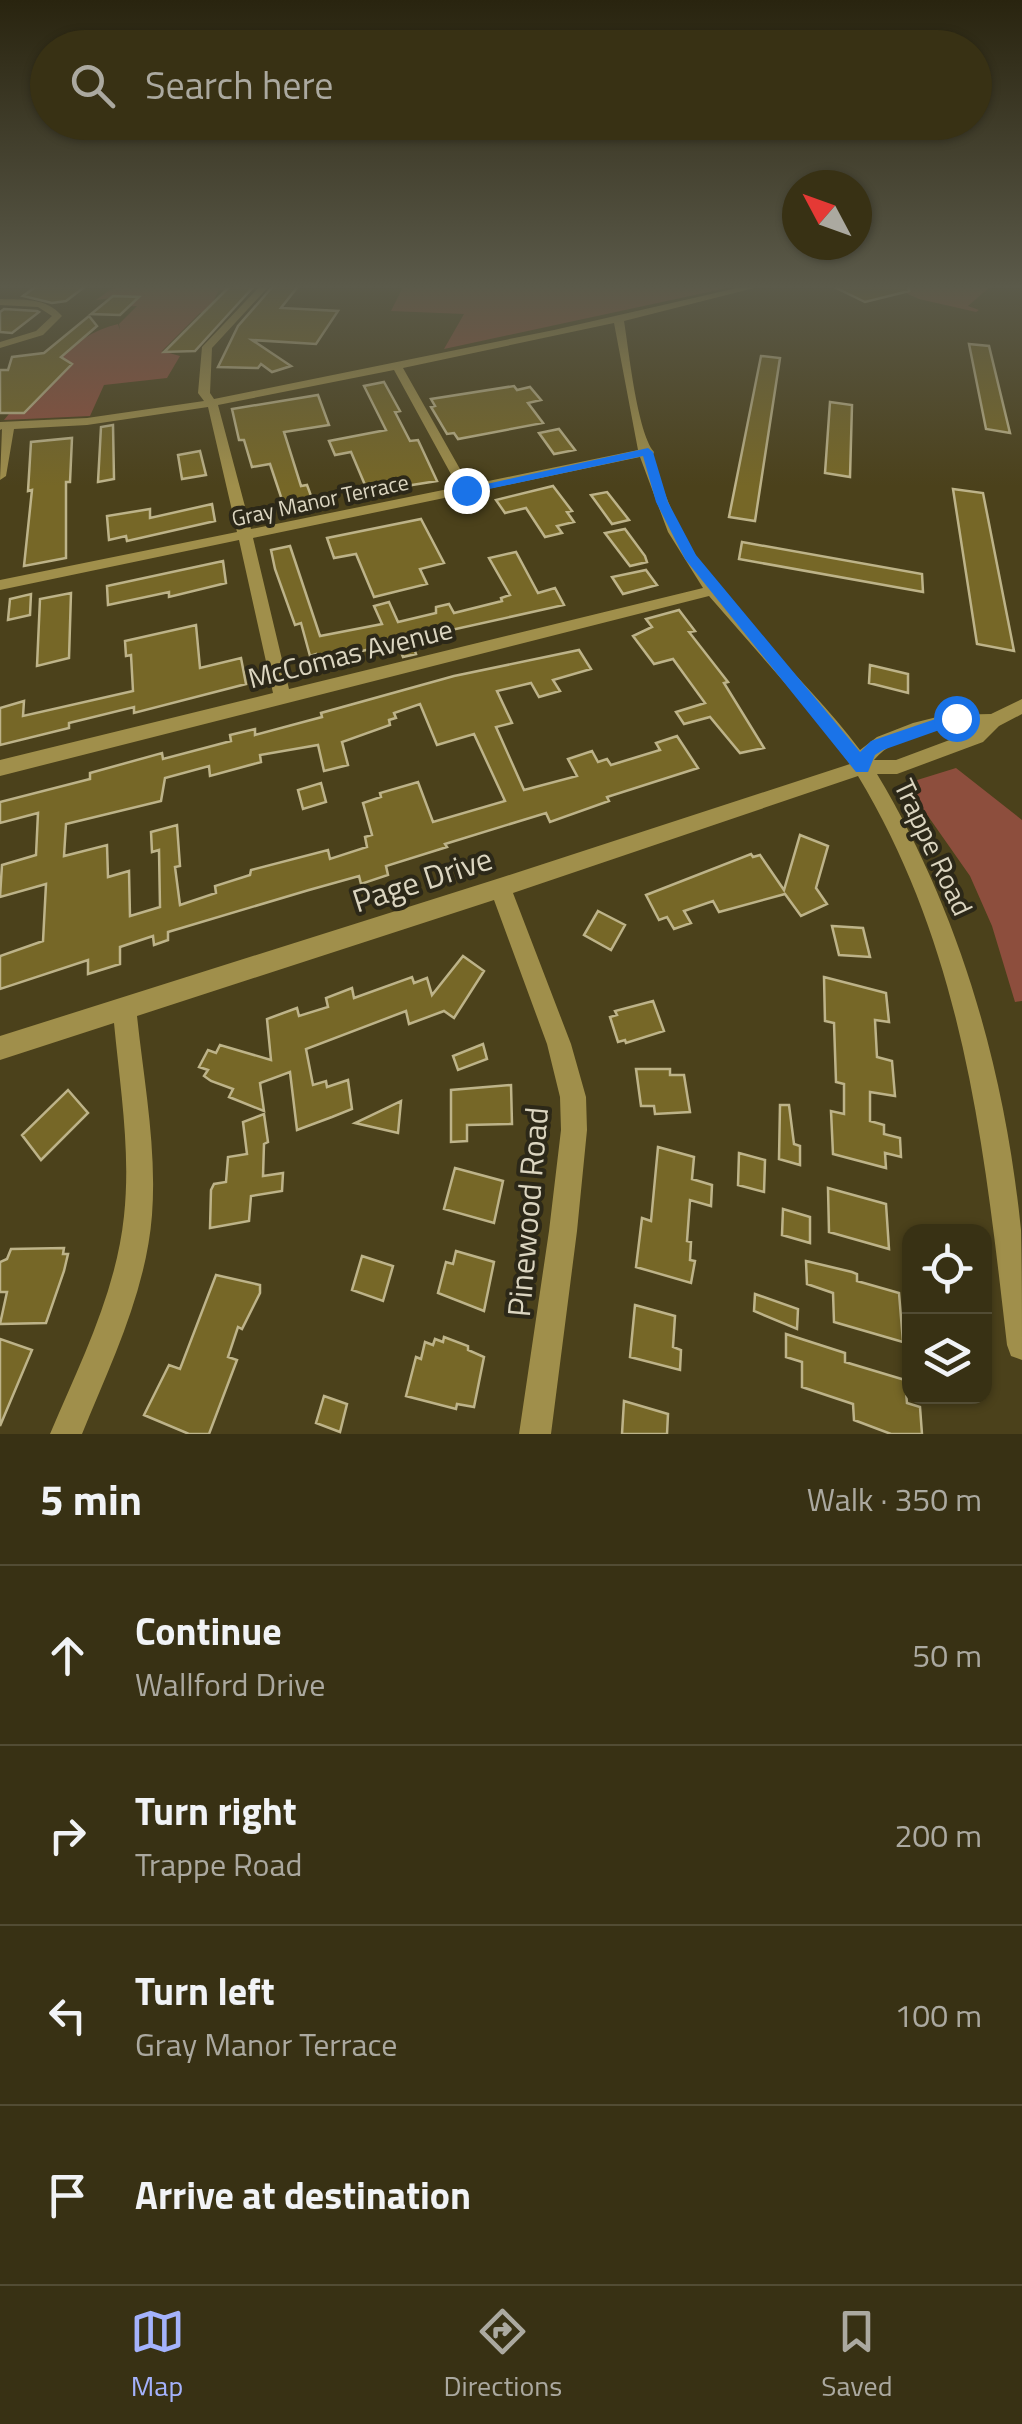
<!DOCTYPE html>
<meta charset="utf-8">
<style>
:root{--surface:#383114;--page:#3f391d;--text:#f1f3f6;--muted:#aba9a0;--line:#524c34;--accent:#a4b2fc}
body{margin:0;font-family:"Titillium Web",sans-serif;background:var(--page);color:var(--text)}
.controls{position:absolute;right:30px;bottom:30px;display:grid;overflow:hidden;border-radius:20px;box-shadow:0 2px 8px #0004}
.controls button{width:90px;height:90px;display:grid;place-items:center;padding:0;border:0;border-bottom:2px solid var(--line);background:var(--surface);color:var(--text);font:50px sans-serif}
.compass{position:absolute;left:782px;top:170px;width:90px;height:90px;border-radius:50%;background:var(--surface);box-shadow:0 2px 8px #0004;rotate:311deg}
.stop{position:absolute;width:30px;height:30px;margin:-22px;border:8px solid #1a73e8;border-radius:50%;background:#fff}
.stop.end{background:#1a73e8;border-color:#fff;box-shadow:0 2px 10px #0008}
.list{margin:0;padding:0;list-style:none}
h2{display:flex;justify-content:space-between;align-items:center;height:130px;margin:0;padding:0 40px;font-size:42px}
h2 small{font-size:32px;font-weight:400;color:var(--muted)}
.list li{display:grid;grid-template-columns:65px 1fr auto;gap:30px;align-items:center;box-sizing:border-box;height:180px;padding:0 40px;border-top:2px solid var(--line)}
.list b{display:block;font-size:38px;white-space:nowrap}
.list p{margin:0;font-size:32px;white-space:nowrap;color:var(--muted)}
.list em{font-size:32px;font-style:normal;color:var(--muted)}
.icon{flex:none;width:55px;height:55px;fill:none;stroke:currentColor;stroke-width:2;stroke-linecap:round;stroke-linejoin:round}
.map{position:relative;flex:none;width:1022px;height:1434px;overflow:hidden}
.search{position:absolute;background:var(--surface);box-shadow:0 2px 8px #0004;left:30px;right:30px;top:30px;height:110px;display:flex;align-items:center;gap:25px;box-sizing:border-box;padding:0 35px;border-radius:55px;color:var(--muted);font-size:38px}
.sheet{height:850px;background:var(--surface)}
nav{display:flex;justify-content:space-around;align-items:center;box-sizing:border-box;height:140px;border-top:2px solid var(--line);background:var(--surface);font-size:28px;color:var(--muted)}
nav a{display:grid;justify-items:center;gap:5px}
nav .on{color:var(--accent)}
.map>svg:first-child{display:block}
.green{fill:#8d4e3d}
.building{fill:#766727;stroke:#bdb389;stroke-width:2.5;fill-rule:evenodd}
.lines{fill:none;stroke-linecap:round;stroke-linejoin:round}
.minor{fill:#a08f4b;fill-rule:evenodd}
.route{fill:#1a73e8}
.labels{text-anchor:middle;dominant-baseline:central;stroke-width:8;stroke-linejoin:round;paint-order:stroke}
.far-street-label{font-size:22px;fill:#dbd5c0;stroke:#2c2818}
.street-label{font-size:28px;fill:#dbd5c0;stroke:#2c2818}
.near-street-label{font-size:32px;fill:#dbd5c0;stroke:#2c2818}
</style>
<div class="map">
<svg width="1022" height="1434" viewBox="0 0 1022 1434">
<rect width="100%" height="100%" fill="#4b411b"/>
<path class="green" d="M211,285L240,290H219L208,312L200,313L162,351L180,356L167,378L104,385L90,416L4,420C35,383 69,335 118,324L120,330L119,324L137,306L114,307L120,297L96,300L116,286Z
M404,285H741L444,349L464,314L391,311Z
M888,285H992L968,306L979,310L976,312L919,299Z
M956,768L1022,820V1001L1015,1002L992,926L970,876L909,789V784L914,781Z"/>
<path class="building" d="M38,285H87L66,301L52,303L23,296Z
M231,285H255L195,351L164,352Z
M274,285H299L281,308L338,311L316,344L252,340L291,366L272,372L261,364L258,368L218,367L238,326Z
M830,285H908L909,291L865,302Z
M113,296L139,297L120,315L91,314Z
M4,309L37,311L39,312L12,333L0,332V312Z
M89,316L97,326L61,357L72,364L24,413H0V370H8L12,357L44,353Z
M969,344L989,346L1010,433L986,429Z
M761,356L780,358L755,521L729,517Z
M384,382L400,411L395,412L410,441L418,440L437,481L368,492L351,452L335,455L329,441L386,430L364,386Z
M514,386L517,390L530,387L541,400L528,403L543,423L458,439L454,433L447,434L431,407L435,406L431,399Z
M318,395L329,425L284,432L301,486L307,485L314,504L285,509L270,464L252,467L244,440H239L232,409Z
M830,402L852,405L850,477L825,473Z
M113,425L114,479L98,482L101,427Z
M559,429L575,450L554,454L539,433Z
M72,438L70,482H66V558L24,566L32,490L28,491L31,442Z
M200,451L206,475L182,479L178,455Z
M553,486L572,511L567,512L574,522L557,526L562,533L545,537L526,508L505,513L496,500Z
M953,489L983,493L1014,651L977,644Z
M607,492L629,520L612,524L591,495Z
M212,504L215,521L127,541L126,536L109,540L107,516L150,509V518Z
M421,519L444,563L420,569L427,584L374,597L356,554L334,558L327,538Z
M625,529L645,556L647,562L630,566L605,533Z
M742,542L922,574L923,592L739,559Z
M290,546L320,636L382,624L374,606L389,602L398,622L436,613V607L449,604L454,613L502,601L501,598L510,595L489,558L516,552L538,593L555,588L564,605L415,638L411,639L416,654L403,657L397,643L318,661L316,654L310,656L301,623L295,625L275,569L271,550Z
M223,561L226,583L169,597V592L108,605L107,586Z
M646,570L657,585L623,594L612,577Z
M71,593L69,658L37,666L40,599Z
M31,594L30,615L8,620L10,599Z
M679,610L695,631L689,632L728,682L724,683L764,748L740,753L710,717L684,724L676,712L705,703L673,659L654,664L633,636L652,627L646,619Z
M196,625L200,668L241,658L246,684L134,713V707L69,723V728L0,745V708L24,701L23,716L133,691L131,655L126,656L125,641Z
M579,650L591,669L553,680L560,691L539,697L531,683L497,691L512,723L496,727L524,790L577,776L568,759L592,751L598,762L607,759L611,765L660,750L656,743L677,736L698,768L607,797L609,801L550,822L546,813L445,844L447,847L386,866L388,875L361,884L359,876L309,890L168,932V940L154,945L153,936L120,947V964L88,974V960L0,989V956L43,941L46,884L0,897L2,865L36,855L38,813L0,823V802L90,779V773L162,753L163,759L231,741L230,735L255,729V735L307,721L322,717L321,713L454,676ZM420,704L437,745L474,734L505,801L433,822L418,782L380,793L381,797L363,803L372,835L365,837L367,847L330,859L328,850L251,870L250,875L215,886L216,893L180,905L175,867L180,866L177,825L151,832L152,852L159,850L160,907L130,916L129,871L108,877L107,845L64,856L66,824L161,801L165,778L209,766L210,776L261,762L260,755L318,745L324,771L348,765L342,742L390,725L389,720L396,718L394,713Z
M870,665L908,674V693L869,683Z
M321,783L326,802L303,809L298,790Z
M800,835L828,846L816,888L827,904L801,916L785,894L719,912L713,901L684,911L691,923L674,929L667,917L659,920L646,895L751,854L753,857L760,855L784,890Z
M598,911L625,925L611,950L584,935Z
M832,926L863,928L870,957L839,955Z
M463,956L484,971L454,1018L444,1011L409,1024L406,1011L306,1049L313,1085L326,1081L327,1087L348,1080L352,1109L332,1117L297,1130L290,1072L260,1083L264,1111L229,1097L233,1089L211,1081L204,1076L208,1070L199,1067L208,1050L216,1053L220,1045L271,1060L267,1019L297,1008L299,1016L328,1007L326,998L352,988L354,998L412,977L414,983L427,978L432,995Z
M824,977L886,993L889,1022L875,1020L877,1057L892,1061L895,1096L870,1092V1121L884,1125V1134L900,1138L901,1157L885,1153L886,1168L833,1154L831,1111L844,1114V1084L836,1082L834,1023L825,1021Z
M653,1001L664,1031L626,1043L625,1040L618,1042L610,1017L617,1015L615,1011Z
M483,1044L487,1059L458,1070L453,1056Z
M636,1069H670V1075H684L690,1112L655,1114L654,1106H641Z
M511,1085L512,1124L467,1125V1141L451,1142V1090Z
M68,1090L88,1113L41,1160L22,1135Z
M401,1101L398,1133L355,1123Z
M780,1105H789L794,1144L800,1146V1165L779,1159Z
M264,1114L268,1142L264,1144L263,1176L283,1173L282,1191L251,1196L249,1221L210,1228L211,1190L214,1184L226,1182L228,1157L247,1154L243,1122Z
M658,1147L694,1157L692,1179L712,1185L711,1206L690,1200L687,1241L691,1242L690,1260L695,1261L691,1283L636,1267L642,1218L651,1221Z
M739,1153L765,1160L764,1192L738,1185Z
M455,1168L503,1181L494,1223L444,1209Z
M828,1188L886,1204L889,1249L829,1232Z
M783,1209L810,1217V1243L782,1235Z
M64,1248L63,1254H68L64,1271L46,1323L0,1324L7,1292H0V1262L7,1259L11,1249Z
M456,1251L494,1262L484,1311L438,1293L446,1262L453,1264Z
M362,1256L393,1266L383,1301L352,1290Z
M806,1261L852,1272L857,1274V1281L899,1293L903,1342L834,1322L833,1293L807,1284Z
M216,1275L260,1285V1293L242,1329L238,1327L228,1357L237,1360L209,1434H189L144,1415L169,1365L180,1369Z
M755,1294L798,1309L797,1329L754,1311Z
M635,1305L675,1316L673,1347L681,1350L680,1370L630,1357Z
M786,1334L845,1353V1362L905,1380L907,1403L920,1407L922,1434H891L854,1420L853,1404L802,1387V1362L786,1357Z
M444,1337L468,1346V1350L484,1357L474,1407L457,1404L456,1409L406,1396L416,1357L421,1359L425,1342L433,1345L435,1339L443,1342Z
M0,1339L32,1350L0,1426Z
M324,1396L347,1404L340,1432L316,1423Z
M624,1401L668,1414L667,1434H622Z"/>
<g class="lines">
<path class="minor" d="M261,285H270L212,348L210,393L214,399L554,330L750,285H766L624,321C629,351 637,431 654,452L652,457C664,494 678,530 700,562C745,630 811,684 860,750L877,737L913,723L945,715L991,714L1022,699V714L999,726L983,742L897,774H877C960,912 1005,1071 1021,1230C1022,1272 1022,1317 1022,1360L1011,1356L1007,1345C984,1145 964,952 858,776L513,893L571,1044L586,1097L587,1130L577,1231L551,1434H519L549,1231L561,1130L560,1097L547,1044L494,900L137,1016C144,1082 157,1148 152,1215C146,1292 111,1363 82,1434H50C80,1363 116,1293 124,1216C131,1151 120,1087 114,1023L0,1060V1036L500,878L850,764L811,713L709,596L0,776V760L273,693L239,540L0,590V580L237,532L208,407L87,425L14,429L6,476L0,480L2,429L0,430V422L87,418L204,401L198,393L202,347ZM614,323L638,450L469,485L403,368ZM394,370L458,487L251,529L218,405ZM640,457L668,532L703,588L289,689L253,538ZM976,727L971,732L896,760H874C897,733 942,728 976,727Z
M0,299C22,300 46,297 62,316L43,335L0,348V342L36,331L52,316L38,307L0,305Z"/>
</g>
<linearGradient id="sky" x2="0" y2="1"><stop stop-color="#29240f"/><stop offset="0.59" stop-color="#5b5a4a"/><stop offset="1" stop-color="#5b5a4a" stop-opacity="0"/></linearGradient>
<rect width="1022" height="486" fill="url(#sky)"/>
<path class="route" d="M648,448L653,452L668,502L696,555L860,752L871,741L956,712L964,718L962,722L883,750L875,755L868,772H856L685,559L656,502L643,456L466,494L460,490Z"/>
<g class="labels">
<g class="far-street-label">
<text transform="translate(320 500) rotate(-12)">Gray Manor Terrace</text>
</g>
<g class="street-label">
<text transform="translate(350 653) rotate(-14)">McComas Avenue</text>
<text transform="translate(934 847) rotate(65)">Trappe Road</text>
</g>
<g class="near-street-label">
<text transform="translate(422 879) rotate(-18)">Page Drive</text>
<text transform="translate(527 1212) rotate(-85)">Pinewood Road</text>
</g>
</g>
</svg>
<div class="controls">
<button><svg class="icon" aria-label="locate" viewBox="0 0 24 24"><circle cx="12" cy="12" r="6"/><path d="M12 2v4M12 18v4M2 12h4M18 12h4"/></svg></button>
<button><svg class="icon" aria-label="layers" viewBox="0 0 24 24"><path d="M12 4l9 5-9 5-9-5zM3 14l9 5 9-5"/></svg></button>
</div>
<svg class="compass" viewBox="-18 -18 36 36"><path d="M0-13l5 13h-10z" fill="#e53935"/><path d="M0 13l5-13h-10z" fill="#aba9a0"/></svg>
<div class="stop" style="left:956px;top:718px"></div>
<div class="stop end" style="left:466px;top:490px"></div>
<div class="search"><svg class="icon" aria-label="search" viewBox="0 0 24 24"><circle cx="10" cy="10" r="6"/><path d="M15 15l6 6"/></svg>Search here</div>
</div>
<section class="sheet">
<h2>5 min<small>Walk · 350 m</small></h2>
<ul class="list">
<li><svg class="icon" aria-label="ahead" viewBox="0 0 24 24"><path d="M12 20V5M6 11l6-6 6 6"/></svg><div><b>Continue</b><p>Wallford Drive</p></div><em>50 m</em></li>
<li><svg class="icon" aria-label="right" viewBox="0 0 24 24"><path d="M7 20v-9h11M14 6l5 5-5 5"/></svg><div><b>Turn right</b><p>Trappe Road</p></div><em>200 m</em></li>
<li><svg class="icon" aria-label="left" viewBox="0 0 24 24"><path d="M17 20v-9H6M10 6l-5 5 5 5"/></svg><div><b>Turn left</b><p>Gray Manor Terrace</p></div><em>100 m</em></li>
<li><svg class="icon" aria-label="arrive" viewBox="0 0 24 24"><path d="M6 21V4h12l-3 4 3 4H6"/></svg><div><b>Arrive at destination</b></div></li>
</ul>
</section>
<nav>
<a class="on"><svg class="icon" aria-label="map" viewBox="0 0 24 24"><path d="M3 6l6-2 6 2 6-2v14l-6 2-6-2-6 2zM9 4v14M15 6v14"/></svg>Map</a>
<a><svg class="icon" aria-label="directions" viewBox="0 0 24 24"><path d="M12 3l9 9-9 9-9-9zM9 14v-3h6M13 9l2 2-2 2"/></svg>Directions</a>
<a><svg class="icon" aria-label="saved" viewBox="0 0 24 24"><path d="M7 4h10v16l-5-4-5 4z"/></svg>Saved</a>
</nav>
